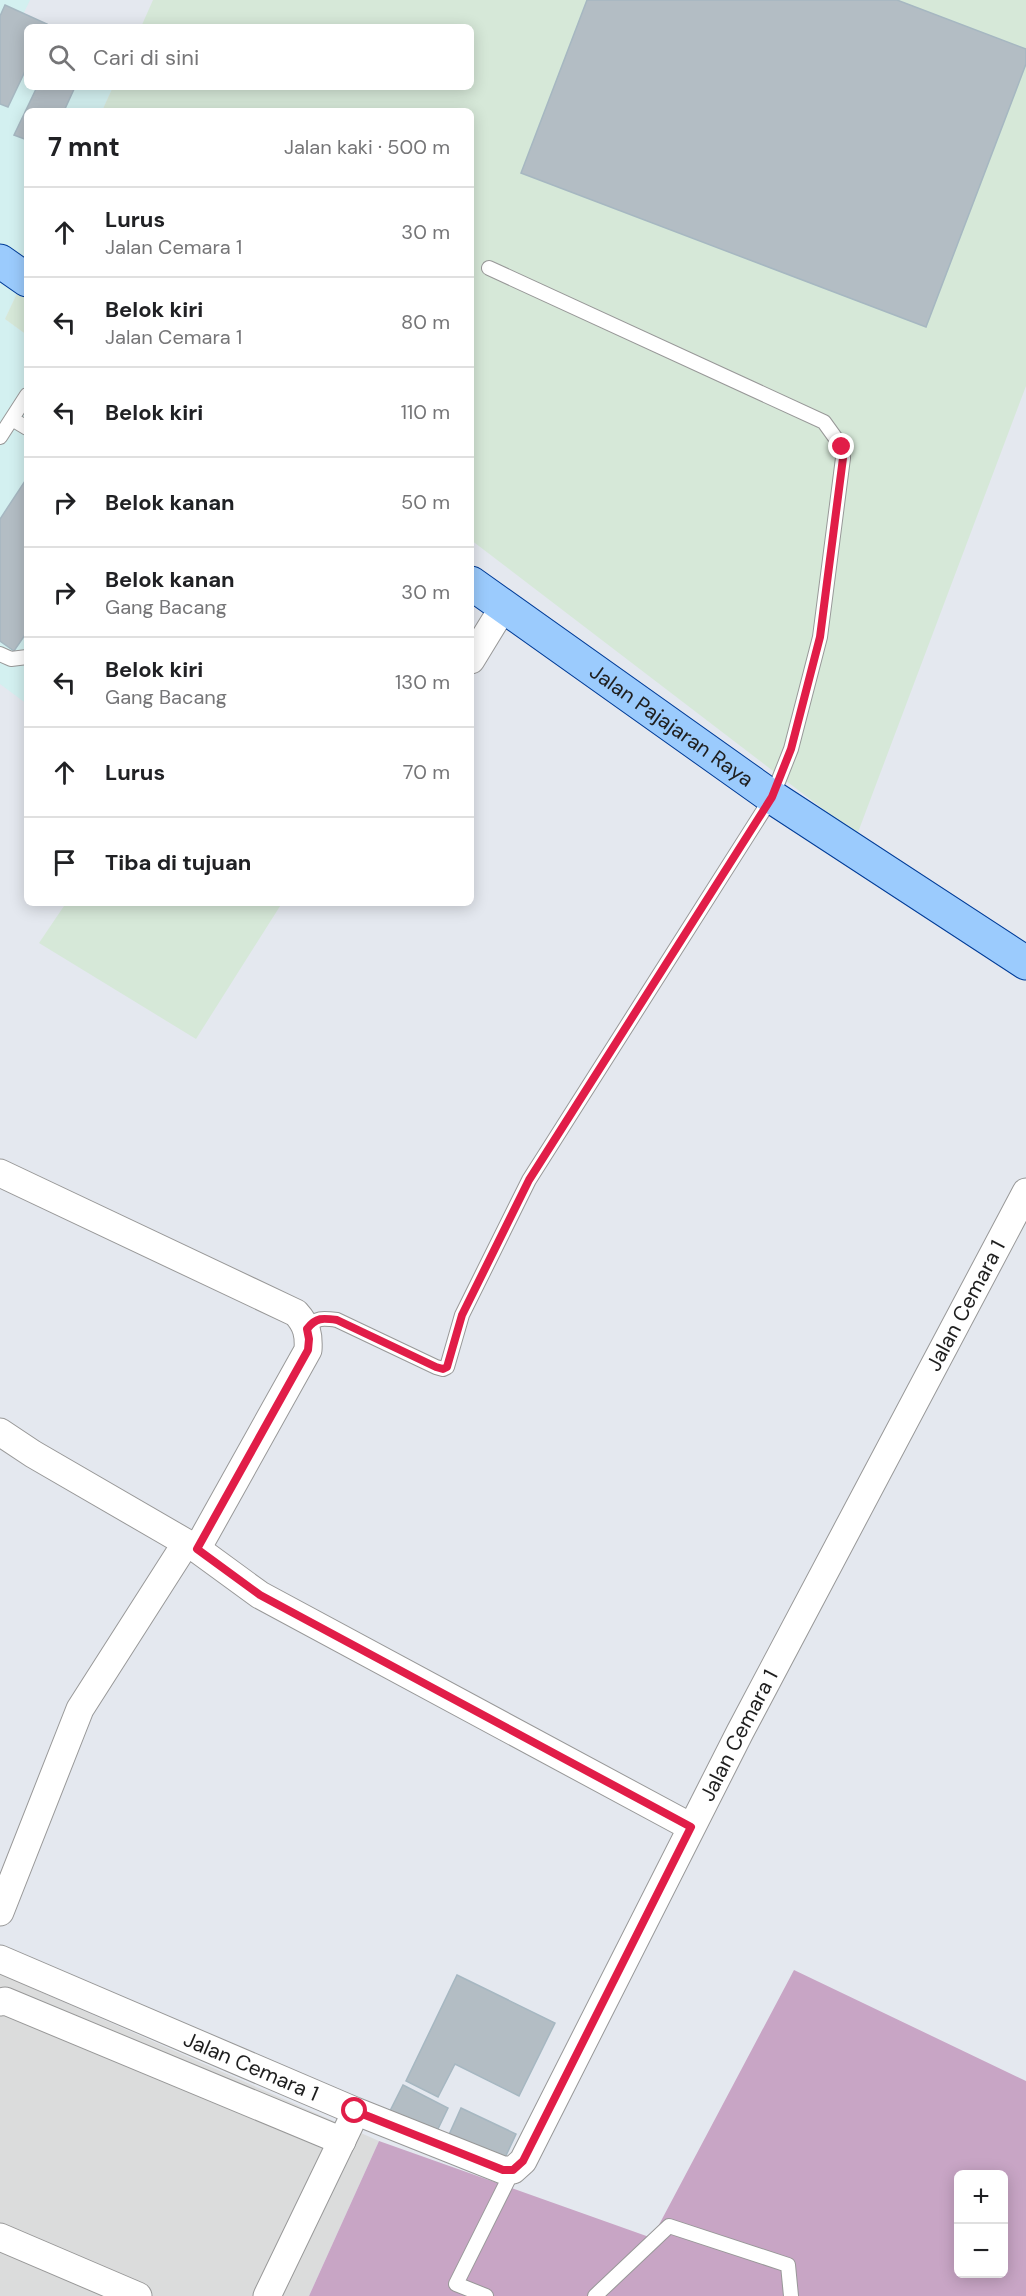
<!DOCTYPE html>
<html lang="id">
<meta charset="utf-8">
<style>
:root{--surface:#fff;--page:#f6f6f6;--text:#202124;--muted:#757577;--line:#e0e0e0}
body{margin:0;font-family:"DM Sans",sans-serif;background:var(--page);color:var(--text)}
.controls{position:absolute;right:18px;bottom:18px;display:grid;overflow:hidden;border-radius:9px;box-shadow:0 3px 15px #0003}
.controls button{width:54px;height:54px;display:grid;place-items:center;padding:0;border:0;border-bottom:2px solid var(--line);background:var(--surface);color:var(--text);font:30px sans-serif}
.stop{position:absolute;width:18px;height:18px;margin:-14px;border:4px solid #e11d48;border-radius:50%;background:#fff}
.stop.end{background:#e11d48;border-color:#fff;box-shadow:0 2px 6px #0008}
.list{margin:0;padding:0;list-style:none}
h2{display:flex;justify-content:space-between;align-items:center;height:78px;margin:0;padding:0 24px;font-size:26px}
h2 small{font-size:20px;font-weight:400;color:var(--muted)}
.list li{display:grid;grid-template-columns:39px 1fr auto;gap:18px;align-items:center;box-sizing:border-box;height:90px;padding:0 24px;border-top:2px solid var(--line)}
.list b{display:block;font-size:22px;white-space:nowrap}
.list p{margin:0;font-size:20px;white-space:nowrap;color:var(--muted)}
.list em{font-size:20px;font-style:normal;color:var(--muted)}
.icon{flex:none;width:33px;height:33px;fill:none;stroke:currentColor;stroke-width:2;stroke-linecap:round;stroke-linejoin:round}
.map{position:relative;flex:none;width:1026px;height:2296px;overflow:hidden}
.search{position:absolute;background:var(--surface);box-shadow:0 3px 15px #0003;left:24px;top:24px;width:450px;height:66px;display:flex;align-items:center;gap:15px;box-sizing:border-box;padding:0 21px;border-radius:9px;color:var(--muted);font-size:22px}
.panel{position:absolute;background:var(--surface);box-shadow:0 3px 15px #0003;left:24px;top:108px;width:450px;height:798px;border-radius:9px}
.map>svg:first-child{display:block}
.residential{fill:#dbdcdc}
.commercial{fill:#d3f0f0}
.industrial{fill:#d6e8d8}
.cemetery{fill:#c8a5c5;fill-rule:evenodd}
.building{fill:#b3bdc4;stroke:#a6b7c1;stroke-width:1.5}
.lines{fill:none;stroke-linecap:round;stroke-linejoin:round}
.service-casing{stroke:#989898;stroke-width:16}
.minor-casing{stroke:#989898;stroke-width:29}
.primary-casing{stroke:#003c98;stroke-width:35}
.service{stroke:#fff;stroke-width:14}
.minor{stroke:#fff;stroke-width:27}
.primary{stroke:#9bcbfd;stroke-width:33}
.route{stroke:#e11d48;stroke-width:8}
.labels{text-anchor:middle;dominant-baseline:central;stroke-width:4.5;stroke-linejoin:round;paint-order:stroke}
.street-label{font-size:21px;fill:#1e1e1e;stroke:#fff}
</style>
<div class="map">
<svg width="1026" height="2296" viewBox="0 0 1026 2296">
<rect width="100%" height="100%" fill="#e4e8ef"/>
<path class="residential" d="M0,1974L379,2141L309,2296H0Z"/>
<path class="commercial" d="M0,0H30L20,21L27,27V87H113L102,111H27V272L5,319L27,335V704L0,684Z"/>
<path class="industrial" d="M153,0H1026V386L857,835L471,540V111H102L113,87H471V27H141Z
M27,272V335L5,319Z
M66,903H282L196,1039L39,943Z"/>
<path class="cemetery" d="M794,1970L1026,2081V2296H309L379,2141L652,2238ZM958,2174H1004V2274H958Z"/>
<path class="building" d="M587,0H897L1026,49V64L926,327L521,173Z
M5,5L47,24L45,27H27V67L8,107L0,104V16Z
M37,87H75L64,111H27V140L14,135Z
M27,478V632L14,651L0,641V519Z
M457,1975L555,2023L519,2096L455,2064L438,2097L406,2081Z
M403,2085L448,2108L436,2133L390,2111Z
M461,2108L516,2134L503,2162L448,2137Z"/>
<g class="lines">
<g class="service-casing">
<path id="service" d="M12,419L27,428
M0,437L27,395
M0,654L11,659L27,657
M307,1329C316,1317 323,1318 337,1320L436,1367L443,1369L447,1367L462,1315L529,1180L772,797L791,749L820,637L843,458L842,447L824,422L489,268
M486,2296L456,2284L513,2170
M595,2296L669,2226L788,2265L791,2296"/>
</g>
<g class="minor-casing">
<g id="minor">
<path d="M471,660L504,606"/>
<path d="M0,1173L296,1313C307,1325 309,1335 308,1350L197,1549"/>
<path d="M0,1432L33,1454L197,1549L260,1595L691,1827"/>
<path d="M0,1912L80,1709L186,1543"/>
<path id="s1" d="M0,1959L355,2111L503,2170H513L523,2161L740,1732L1026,1192"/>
<path d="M0,2002L5,2001L342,2141"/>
<path d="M0,2237L138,2296"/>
<path d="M267,2296L350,2124"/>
</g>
</g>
<g class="primary-casing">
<g id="primary">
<path d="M0,261L27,280"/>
<path id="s2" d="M471,583L772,797L1026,963"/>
</g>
</g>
<use href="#service" class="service"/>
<use href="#minor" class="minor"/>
<use href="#primary" class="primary"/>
</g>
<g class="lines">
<path class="route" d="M355,2111L503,2170H513L523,2161L691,1827L260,1595L197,1549L308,1350L309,1339L307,1329C316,1317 323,1318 337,1320L436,1367L443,1369L447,1367L462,1315L529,1180L772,797L791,749L820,637L843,458L842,447"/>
</g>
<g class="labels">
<g class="street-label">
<text stroke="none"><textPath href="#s2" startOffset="246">Jalan Pajajaran Raya</textPath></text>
<text stroke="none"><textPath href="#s1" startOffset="1532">Jalan Cemara 1</textPath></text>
<text stroke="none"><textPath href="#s1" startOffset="1046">Jalan Cemara 1</textPath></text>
<text stroke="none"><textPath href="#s1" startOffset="273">Jalan Cemara 1</textPath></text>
</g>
</g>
</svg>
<div class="controls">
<button>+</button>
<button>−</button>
</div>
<div class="stop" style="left:355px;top:2111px"></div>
<div class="stop end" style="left:842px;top:447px"></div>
<div class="search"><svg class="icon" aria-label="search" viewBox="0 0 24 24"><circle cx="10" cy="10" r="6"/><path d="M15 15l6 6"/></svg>Cari di sini</div>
<section class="panel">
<h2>7 mnt<small>Jalan kaki · 500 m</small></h2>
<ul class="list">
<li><svg class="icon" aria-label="ahead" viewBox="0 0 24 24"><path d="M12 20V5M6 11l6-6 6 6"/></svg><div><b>Lurus</b><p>Jalan Cemara 1</p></div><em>30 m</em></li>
<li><svg class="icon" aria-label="left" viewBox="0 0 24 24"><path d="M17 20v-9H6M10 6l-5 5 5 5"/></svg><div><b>Belok kiri</b><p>Jalan Cemara 1</p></div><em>80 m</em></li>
<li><svg class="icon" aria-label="left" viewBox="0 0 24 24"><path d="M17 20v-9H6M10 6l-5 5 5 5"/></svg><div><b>Belok kiri</b></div><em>110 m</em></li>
<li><svg class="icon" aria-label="right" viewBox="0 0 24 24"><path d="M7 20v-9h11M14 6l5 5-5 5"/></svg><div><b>Belok kanan</b></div><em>50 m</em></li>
<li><svg class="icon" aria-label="right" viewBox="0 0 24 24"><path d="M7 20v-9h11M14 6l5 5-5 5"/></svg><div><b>Belok kanan</b><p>Gang Bacang</p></div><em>30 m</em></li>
<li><svg class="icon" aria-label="left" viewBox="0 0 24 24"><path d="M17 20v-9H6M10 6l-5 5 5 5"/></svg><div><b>Belok kiri</b><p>Gang Bacang</p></div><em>130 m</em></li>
<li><svg class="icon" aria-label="ahead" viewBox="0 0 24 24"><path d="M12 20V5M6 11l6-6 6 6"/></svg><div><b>Lurus</b></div><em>70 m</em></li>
<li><svg class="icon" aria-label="arrive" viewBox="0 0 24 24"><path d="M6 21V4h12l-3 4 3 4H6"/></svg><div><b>Tiba di tujuan</b></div></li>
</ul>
</section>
</div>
